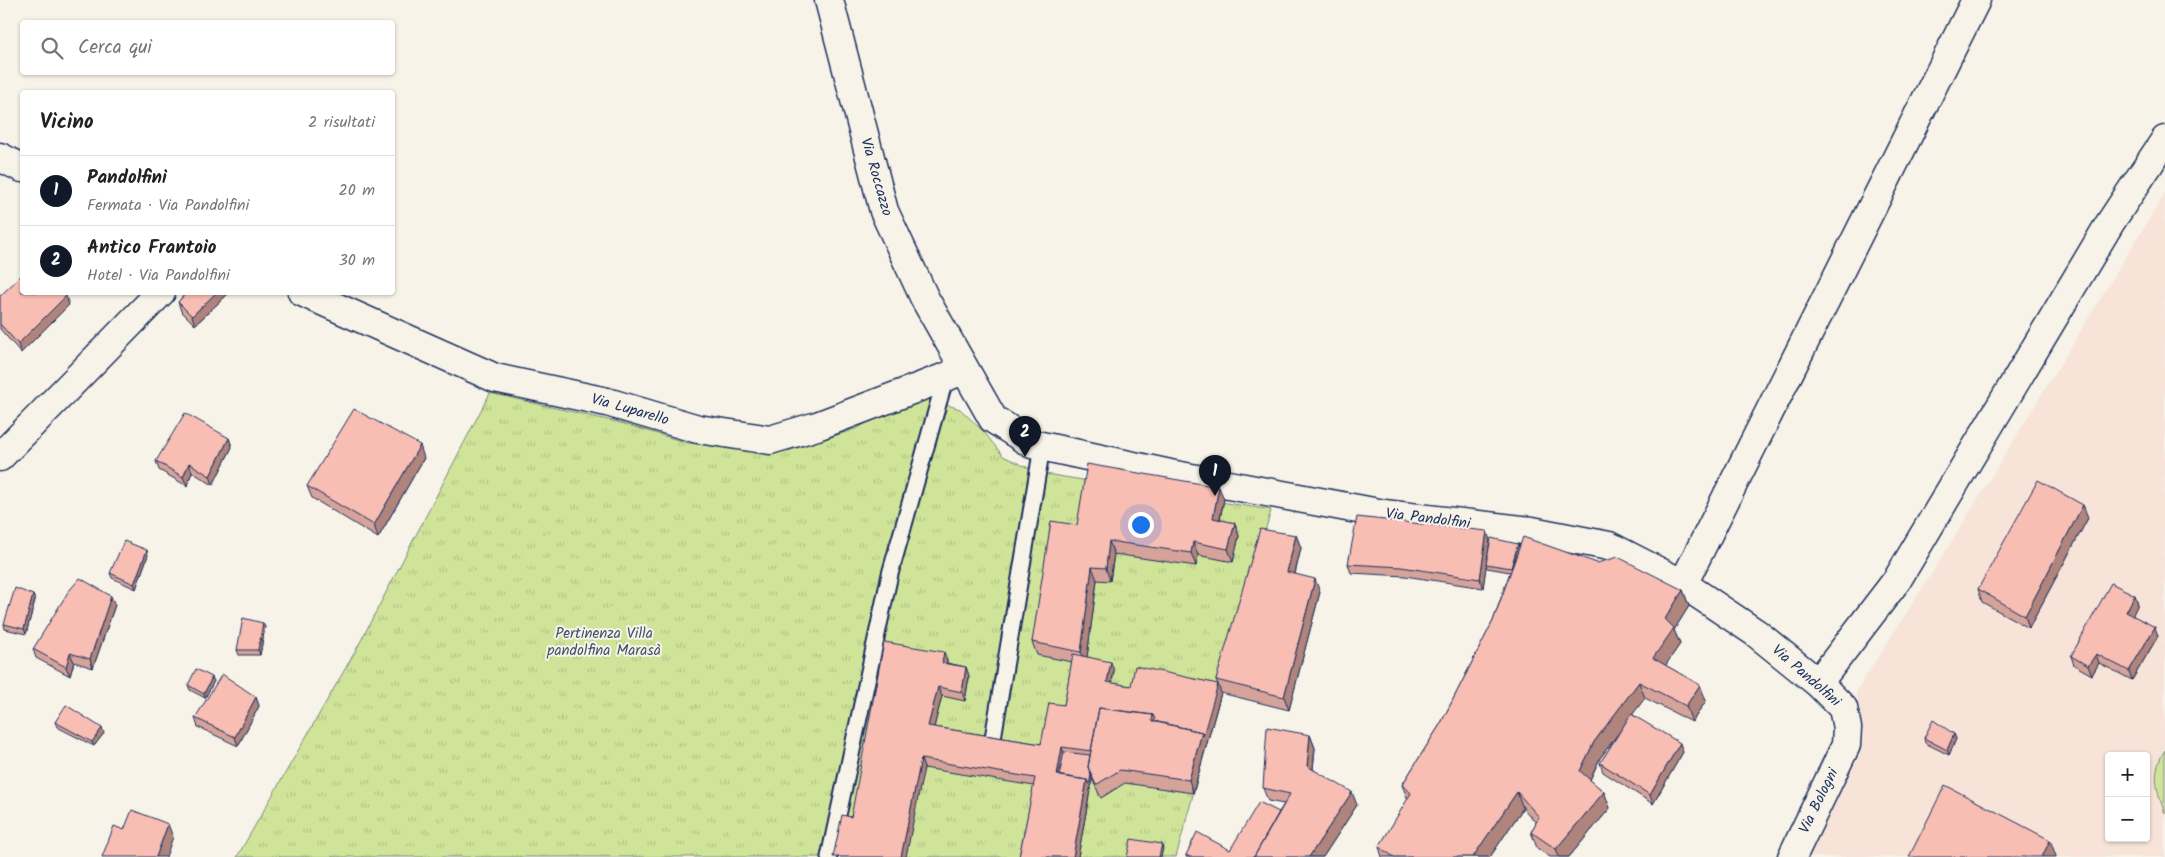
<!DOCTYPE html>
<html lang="it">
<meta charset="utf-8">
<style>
:root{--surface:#fff;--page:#f2f2f2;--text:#222;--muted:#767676;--line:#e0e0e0;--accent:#111827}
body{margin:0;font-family:Kalam,sans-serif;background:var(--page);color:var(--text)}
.controls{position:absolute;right:15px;bottom:15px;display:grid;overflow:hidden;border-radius:5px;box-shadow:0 1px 4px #0004}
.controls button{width:45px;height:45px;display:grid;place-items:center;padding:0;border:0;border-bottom:1px solid var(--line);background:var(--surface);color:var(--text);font:25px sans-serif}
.you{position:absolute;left:1140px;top:524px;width:18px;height:18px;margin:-12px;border:4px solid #fff;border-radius:50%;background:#1a73e8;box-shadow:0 0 0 8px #1a73e833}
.badge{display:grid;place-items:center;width:32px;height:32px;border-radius:50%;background:var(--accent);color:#fff;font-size:16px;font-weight:700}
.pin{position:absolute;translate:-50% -41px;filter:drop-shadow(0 1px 2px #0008)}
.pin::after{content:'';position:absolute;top:26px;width:18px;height:15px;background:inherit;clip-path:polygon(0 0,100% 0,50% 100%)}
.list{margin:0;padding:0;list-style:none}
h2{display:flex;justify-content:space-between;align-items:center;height:65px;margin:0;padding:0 20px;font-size:21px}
h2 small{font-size:16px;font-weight:400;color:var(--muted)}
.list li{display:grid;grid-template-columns:32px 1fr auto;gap:15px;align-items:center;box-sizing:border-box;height:70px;padding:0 20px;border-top:1px solid var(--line)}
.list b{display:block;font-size:19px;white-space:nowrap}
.list p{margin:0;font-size:16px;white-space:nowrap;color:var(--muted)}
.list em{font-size:16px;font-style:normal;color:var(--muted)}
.icon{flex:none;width:28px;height:28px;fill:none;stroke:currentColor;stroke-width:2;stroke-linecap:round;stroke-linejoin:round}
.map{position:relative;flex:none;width:2165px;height:857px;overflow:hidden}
.search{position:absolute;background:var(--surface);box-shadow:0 1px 4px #0004;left:20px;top:20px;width:375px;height:55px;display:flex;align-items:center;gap:12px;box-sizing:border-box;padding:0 18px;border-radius:5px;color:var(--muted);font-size:19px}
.panel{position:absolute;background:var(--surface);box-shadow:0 1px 4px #0004;left:20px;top:90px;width:375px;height:205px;border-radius:5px}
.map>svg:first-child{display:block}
.built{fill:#f7e3d8;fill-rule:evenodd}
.green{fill:#d0e499;stroke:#768a7c}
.park{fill:url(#park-tufts);stroke:#768a7c}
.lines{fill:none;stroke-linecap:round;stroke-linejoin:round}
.service-casing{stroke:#1b2f5e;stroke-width:19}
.minor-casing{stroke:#1b2f5e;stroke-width:31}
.tertiary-casing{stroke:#1b2f5e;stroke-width:31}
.service{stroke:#f7f3e8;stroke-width:15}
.minor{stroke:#f7f3e8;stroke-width:28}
.tertiary{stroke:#f7f3e8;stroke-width:28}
.wall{fill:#d5a39a;stroke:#1b2f5e}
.shaded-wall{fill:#ae847d;stroke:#1b2f5e}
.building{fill:#f8bdb3;stroke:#1b2f5e}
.labels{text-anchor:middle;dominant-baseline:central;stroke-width:4;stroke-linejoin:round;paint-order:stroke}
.street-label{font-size:15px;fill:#1b2f5e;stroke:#f7f3e8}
.park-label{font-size:15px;fill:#3f536a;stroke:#f7f3e8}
</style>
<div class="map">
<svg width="2165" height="857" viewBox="0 0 2165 857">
<defs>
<pattern id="park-tufts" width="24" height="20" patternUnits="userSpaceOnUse" patternTransform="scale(1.25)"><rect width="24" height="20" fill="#d0e499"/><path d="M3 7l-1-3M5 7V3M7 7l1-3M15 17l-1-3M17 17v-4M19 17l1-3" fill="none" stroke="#b2c486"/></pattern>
</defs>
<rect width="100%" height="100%" fill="#f7f3e8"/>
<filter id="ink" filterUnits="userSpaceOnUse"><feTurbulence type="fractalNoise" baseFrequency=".02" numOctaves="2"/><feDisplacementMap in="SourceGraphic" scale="10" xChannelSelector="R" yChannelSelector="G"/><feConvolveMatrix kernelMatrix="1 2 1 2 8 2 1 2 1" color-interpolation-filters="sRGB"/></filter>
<g filter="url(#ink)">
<path class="built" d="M2165,193V857H1805L1864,741L1856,692L1946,551ZM2109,756H2146V838H2109Z"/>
<path class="green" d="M2165,750V813C2156,789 2151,772 2165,750Z"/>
<path class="park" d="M490,393L621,423L688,443L788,451L858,428L895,406L925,398L960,409L984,432L1003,456L1039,473L1271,510L1176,857H237L356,650Z"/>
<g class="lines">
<g class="service-casing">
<path id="service" d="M992,744L1042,447
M829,857L890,574L946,376"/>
</g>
<g class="minor-casing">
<path id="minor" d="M0,457L161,292
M1683,584L1976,0
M1818,683L1897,580L2110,223L2165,140"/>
</g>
<g class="tertiary-casing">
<path id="tertiary" d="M829,0L884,211L925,299L993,419L1032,444L1170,474L1384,514L1532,531L1609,546L1683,584L1756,633L1818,683L1843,708L1847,728L1846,745L1792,857
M0,157L22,168
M302,292L495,378L607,402L698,429L770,440L817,426L964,370"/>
</g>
<use href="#service" class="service"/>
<use href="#minor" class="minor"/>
<use href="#tertiary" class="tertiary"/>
</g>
<path class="wall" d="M187,292H230L195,325L181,311L178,302Z
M0,296L69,305L21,353L0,329Z
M229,438L232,447L213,485L192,472L187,486L159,470L156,461Z
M424,458L378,538L312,498L307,486Z
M1224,499L1220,520L1235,523L1239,536L1233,562L1198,555L1196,566L1114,554L1110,581L1097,580L1087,657L1114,671L1112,683L1131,686L1218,684L1216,680L1296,535L1301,548L1295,574L1320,592L1289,710L1221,693L1193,793L1125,783L1101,798L1092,779L1078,857H1019L1034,786L924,768L851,817L944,652L947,661V663L966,667L969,676L965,701L942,696L934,727L1041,744L1064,705L1072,662L1037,655L1032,642L1077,525Z
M2083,505L2088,518L2029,628L1982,602L1978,589Z
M1490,540L1488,553L1518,544L1519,548L1597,563L1683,590L1689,606L1674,630L1680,644L1665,665L1700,685L1706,701L1692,722L1645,698L1632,714L1683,752L1653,804L1603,772L1600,763L1621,730L1600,758L1590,780L1604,792L1610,808L1569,857H1550L1537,848L1531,832L1536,823L1523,808L1490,857H1382L1379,847L1408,800L1402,785L1441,723L1493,621L1510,572L1487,568L1486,565L1483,588L1405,576L1351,573L1348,564Z
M148,555L136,589L112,578L110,573Z
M33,595L35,600L26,634L5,629L4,624Z
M2135,595L2138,604L2132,615L2158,636L2132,680L2099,663L2092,675L2074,665L2071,656Z
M115,605L93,668L74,662L70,676L36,658L33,649Z
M265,627L260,655H239L237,650Z
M214,681L205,698L190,690L188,685Z
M256,697L259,706L238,746L198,727L195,718Z
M55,722L104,733L94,746L57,727Z
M1954,734L1956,739L1949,755L1925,743L1924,738Z
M1310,735L1315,748L1313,769L1357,805L1323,857H1186V855L1230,850L1279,812L1284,804L1268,801L1263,788Z"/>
<path class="shaded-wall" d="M217,292H230L195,325L192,316Z
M66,296L69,305L21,353L18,344Z
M229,438L232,447L213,485L210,476Z
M420,445L424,458L378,538L374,525Z
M189,463L192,472L187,486L183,477Z
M1219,487L1224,499L1217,531L1213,518Z
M2083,505L2088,518L2029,628L2025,616Z
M1235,523L1239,536L1233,562L1228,549Z
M1487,531L1490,540L1483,588L1480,579Z
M1296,535L1301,548L1292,585L1287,572Z
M1109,541L1114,554L1110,581L1106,568Z
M1193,542L1198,555L1196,566L1191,553Z
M1518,544L1520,549L1511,568Z
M147,550L148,555L136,589L134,584Z
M1092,567L1097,580L1086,665L1081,652Z
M1315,579L1320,592L1289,710L1284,697Z
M1683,590L1689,606L1674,630L1680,644L1659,675L1653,658L1665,619Z
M33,595L35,600L26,634L24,629Z
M2135,595L2138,604L2130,621L2126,612Z
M111,596L115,605L93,668L90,659Z
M263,623L265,627L260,655L258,650Z
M2155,627L2158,636L2132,680L2129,671Z
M944,652L947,661L945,672L942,663Z
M70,653L74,662L70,676L66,667Z
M2096,654L2099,663L2092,675L2088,666Z
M1111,662L1114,671L1110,691L1107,682Z
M966,667L969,676L965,701L962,692Z
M212,677L214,681L205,698L204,694Z
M1639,682L1645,698L1600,758L1586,788L1580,771L1594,742Z
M1218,684L1221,693L1193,793L1189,780L1202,732Z
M1700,685L1706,701L1692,722L1686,706Z
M938,687L942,696L932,735L928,726Z
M256,697L259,706L238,746L235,737Z
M102,728L104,733L94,746L92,742Z
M1954,734L1956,739L1949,755L1947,750Z
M1310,735L1315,748L1312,779L1307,766Z
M1680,743L1683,752L1653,804L1650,795Z
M1062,747L1065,756L1061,780L1057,775Z
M921,759L924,768L906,857H901Z
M1091,775L1092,779L1078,857H1073L1087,780Z
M1352,792L1357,805L1323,857H1309Z
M1517,792L1523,808L1490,857H1473Z
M1604,792L1610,808L1569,857H1559L1556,849Z
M168,824L173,837L166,857H156Z
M2050,840L2056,856V857H2042Z
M1162,844L1163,849L1161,857H1159Z"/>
<path class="building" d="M22,275V292H62L66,296L18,344L0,324V296Z
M187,292H217L192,316L178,302Z
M354,409L420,445L374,525L307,486Z
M185,413L229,438L210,476L189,463L183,477L156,461Z
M1087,464L1219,487L1213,518L1235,523L1228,549L1193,542L1191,553L1109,541L1106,568L1092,567L1081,652L1032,642L1051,521L1077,525Z
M2038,480L2083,505L2025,616L1978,589Z
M1357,517L1487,531L1480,579L1401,567L1348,564Z
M1260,529L1296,535L1287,572L1315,579L1284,697L1216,680Z
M1523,537L1597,563L1618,557L1683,590L1665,619L1674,628L1653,658L1700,685L1686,706L1639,682L1594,742L1580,771L1604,792L1556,849L1531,832L1539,817L1517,792L1473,857H1394L1379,847L1411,793L1402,785L1441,723L1493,621Z
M1491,538L1518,544L1511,568L1486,564Z
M124,541L147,550L134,584L110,573Z
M80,578L111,596L90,659L70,653L66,667L33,649L68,592Z
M2111,583L2135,595L2126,612L2155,627L2129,671L2096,654L2088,666L2071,656Z
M15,588L33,595L24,629L4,624Z
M243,618L263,623L258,650H237Z
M884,642L944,652L942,663L966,667L962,692L938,687L928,726L1041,744L1049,703L1064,705L1073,654L1111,662L1107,682L1131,686L1135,666L1218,684L1203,736L1202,732L1154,721L1155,719L1153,715L1099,708L1091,751L1062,747L1057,775L1087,780L1073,857H1019L1035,778L921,759L901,857H833L842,815L851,817Z
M196,669L212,677L204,694L188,685Z
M222,674L256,697L235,737L195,718Z
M66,705L102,728L92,742L55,722Z
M1099,708L1153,715L1152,721L1202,732L1189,780L1120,770L1096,785L1088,767Z
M1631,714L1680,743L1650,795L1600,763Z
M1933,720L1954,734L1947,750L1924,738Z
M1267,727L1310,735L1307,766L1352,792L1309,857H1254L1290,794L1263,788Z
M1064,752L1090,755L1088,767L1091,775L1089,784L1087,780L1059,776Z
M1945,785L2050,840L2042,857H1909Z
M1259,802L1279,812L1254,857H1190L1186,855L1197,832L1230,850Z
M132,810L168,824L156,857H102L114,826L124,830Z
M1131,839L1162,844L1159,857H1127Z"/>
</g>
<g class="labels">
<g class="street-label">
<text transform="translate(876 177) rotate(74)">Via Roccazzo</text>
<text transform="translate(630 410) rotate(16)">Via Luparello</text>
<text transform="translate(1428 519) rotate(7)">Via Pandolfini</text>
<text transform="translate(1806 676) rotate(41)">Via Pandolfini</text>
<text transform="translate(1819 801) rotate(-64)">Via Bologni</text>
</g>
<g class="park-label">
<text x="604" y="634">Pertinenza Villa<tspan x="604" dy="17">pandolfina Marasà</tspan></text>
</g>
</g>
</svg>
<div class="controls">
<button>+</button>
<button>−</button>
</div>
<div class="you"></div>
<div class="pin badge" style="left:1215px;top:496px">1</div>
<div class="pin badge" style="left:1025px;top:457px">2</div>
<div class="search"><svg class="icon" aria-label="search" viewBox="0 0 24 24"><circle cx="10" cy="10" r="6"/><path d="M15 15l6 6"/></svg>Cerca qui</div>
<section class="panel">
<h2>Vicino<small>2 risultati</small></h2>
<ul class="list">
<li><span class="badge">1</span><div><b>Pandolfini</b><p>Fermata · Via Pandolfini</p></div><em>20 m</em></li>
<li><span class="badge">2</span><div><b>Antico Frantoio</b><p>Hotel · Via Pandolfini</p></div><em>30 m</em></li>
</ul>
</section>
</div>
